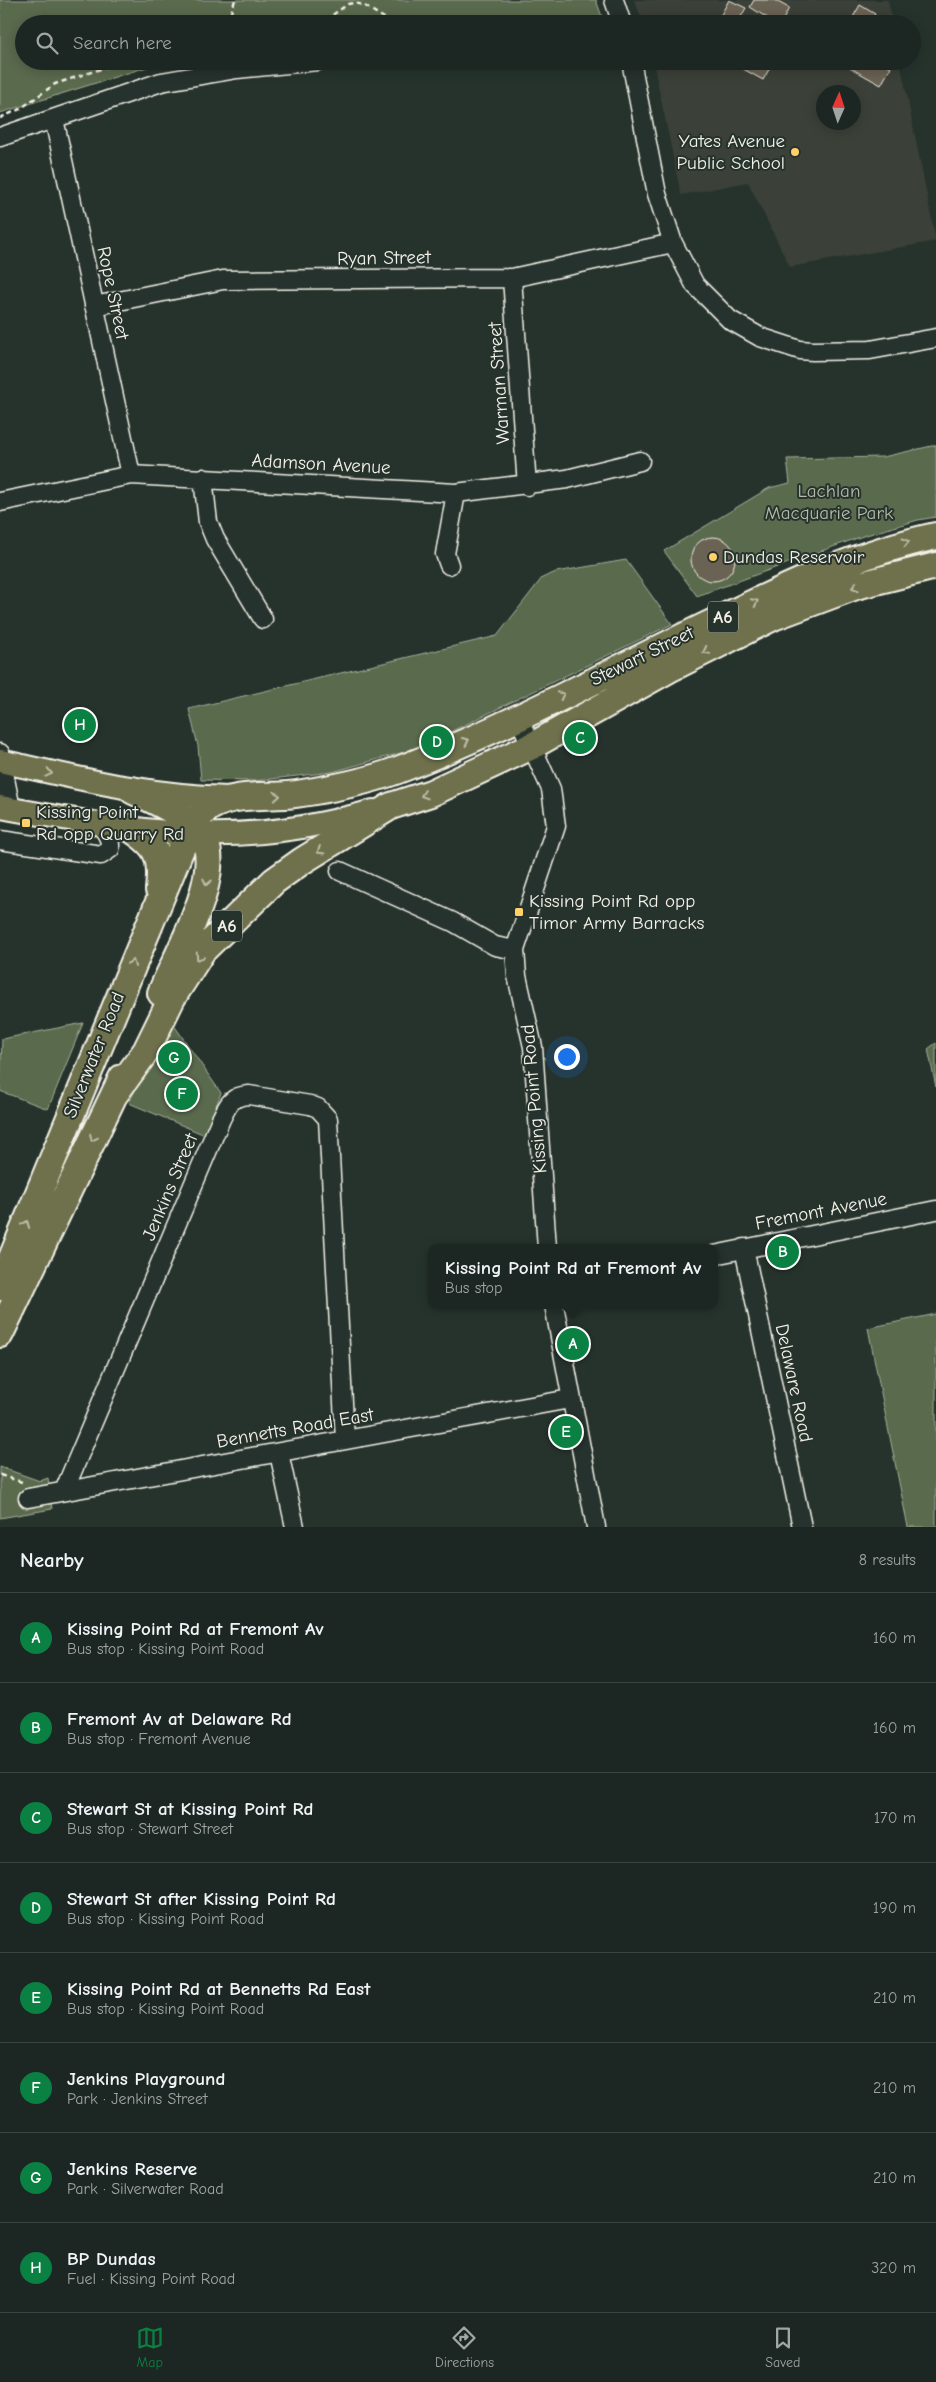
<!DOCTYPE html>
<meta charset="utf-8">
<style>
:root{--surface:#1c2622;--page:#252e2a;--text:#f1f3f6;--muted:#a0a5a5;--line:#3a4340;--accent:#0b8043}
body{margin:0;font-family:"Comic Neue",sans-serif;background:var(--page);color:var(--text)}
.compass{position:absolute;left:816px;top:85px;width:45px;height:45px;border-radius:50%;background:var(--surface);box-shadow:0 2px 12px #0003;rotate:3deg}
.you{position:absolute;left:566px;top:1056px;width:18px;height:18px;margin:-12px;border:4px solid #fff;border-radius:50%;background:#1a73e8;box-shadow:0 0 0 8px #1a73e833}
.badge{display:grid;place-items:center;width:32px;height:32px;border-radius:50%;background:var(--accent);color:#fff;font-size:16px;font-weight:700}
.pin{position:absolute;translate:-50% -50%;border:2px solid #fff;box-shadow:0 1px 5px #0006}
.popup{position:absolute;left:428px;top:1244px;width:290px;height:65px;box-sizing:border-box;display:grid;place-content:center;border-radius:10px;background:var(--surface);filter:drop-shadow(0 1px 4px #0005);font-size:16px;white-space:nowrap;color:var(--muted)}
.popup b{font-size:19px;color:var(--text)}
.popup::after{content:'';position:absolute;left:50%;top:100%;margin-left:-10px;border:10px solid transparent;border-top-color:var(--surface)}
.list{margin:0;padding:0;list-style:none}
h2{display:flex;justify-content:space-between;align-items:center;height:65px;margin:0;padding:0 20px;font-size:21px}
h2 small{font-size:16px;font-weight:400;color:var(--muted)}
.list li{display:grid;grid-template-columns:32px 1fr auto;gap:15px;align-items:center;box-sizing:border-box;height:90px;padding:0 20px;border-top:1px solid var(--line)}
.list b{display:block;font-size:19px;white-space:nowrap}
.list p{margin:0;font-size:16px;white-space:nowrap;color:var(--muted)}
.list em{font-size:16px;font-style:normal;color:var(--muted)}
.icon{flex:none;width:28px;height:28px;fill:none;stroke:currentColor;stroke-width:2;stroke-linecap:round;stroke-linejoin:round}
.map{position:relative;flex:none;width:936px;height:1527px;overflow:hidden}
.search{position:absolute;background:var(--surface);box-shadow:0 2px 12px #0003;left:15px;right:15px;top:15px;height:55px;display:flex;align-items:center;gap:12px;box-sizing:border-box;padding:0 18px;border-radius:28px;color:var(--muted);font-size:19px}
.sheet{height:785px;background:var(--surface)}
nav{display:flex;justify-content:space-around;align-items:center;box-sizing:border-box;height:70px;border-top:1px solid var(--line);background:var(--surface);font-size:14px;color:var(--muted)}
nav a{display:grid;justify-items:center;gap:2px}
nav .on{color:var(--accent)}
.map>svg:first-child{display:block}
.built{fill:#3a4138;fill-rule:evenodd}
.green{fill:#5a6b4d;stroke:#a7ae9a}
.building{fill:#6a6252;stroke:#f4f1e8}
.lines{fill:none;stroke-linecap:round;stroke-linejoin:round}
.minor-casing{stroke:#f4f1e8;stroke-width:21}
.major-casing{stroke:#f4f1e8;stroke-width:26}
.highway-casing{stroke:#f4f1e8;stroke-width:30}
.path{stroke:#f4f1e8;stroke-width:2.5;stroke-dasharray:5 4;stroke-linecap:butt}
.minor{stroke:#26332d;stroke-width:18}
.major{stroke:#6e714b;stroke-width:22}
.highway{stroke:#6e714b;stroke-width:26}
.oneway{stroke:#bebea9}
.poi-dot{fill:#ffd166;stroke:#26332d;stroke-width:2}
.labels{text-anchor:middle;dominant-baseline:central;stroke-width:4;stroke-linejoin:round;paint-order:stroke}
.shield{fill:#26332d;stroke:#b6b8b0;stroke-width:1}
.shield-label{font-size:18px;font-weight:bold;fill:#f4f1e8}
.poi-label{font-size:19px;fill:#f4f1e8;stroke:#26332d;text-anchor:start}
.street-label{font-size:19px;fill:#f4f1e8;stroke:#26332d}
.park-label{font-size:19px;fill:#b6bbaa;stroke:#26332d}
</style>
<div class="map">
<svg width="936" height="1527" viewBox="0 0 936 1527">
<rect width="100%" height="100%" fill="#26332d"/>
<filter id="ink" filterUnits="userSpaceOnUse"><feTurbulence type="fractalNoise" baseFrequency=".02" numOctaves="2"/><feDisplacementMap in="SourceGraphic" scale="10" xChannelSelector="R" yChannelSelector="G"/><feConvolveMatrix kernelMatrix="1 2 1 2 8 2 1 2 1" color-interpolation-filters="sRGB"/></filter>
<g filter="url(#ink)">
<path class="built" d="M634,0H888L893,24H644Z
M653,61H900L936,241L790,267L748,182L681,195ZM824,92H854V122H824Z"/>
<path class="green" d="M0,0H596L602,17L574,24H24V61H166L0,113Z
M936,445V517L918,520L863,536L697,596L664,551L769,488L790,483L787,459L883,457Z
M626,560L672,624L415,749L332,772L254,781L201,780L198,746L189,709L497,636L542,578L556,572Z
M169,1018L221,1093L205,1135L129,1103Z
M83,1023L48,1109L0,1091L2,1039Z
M936,1043V1087L928,1049Z
M936,1314V1527H908L868,1328Z
M0,1467L40,1481L48,1478L52,1509L0,1518Z"/>
<path class="building" d="M729,0L746,8L737,24H716Z
M754,0H774L789,8L781,24H777L750,7Z
M860,5L875,14L869,24H849Z
M729,61H766L772,64L763,80Z
M849,61H880L891,67L881,85L847,66Z
M691 559a22 22 0 1 1 44 0a22 22 0 1 1-44 0Z"/>
<g class="lines">
<g class="minor-casing">
<path id="minor" d="M614,0L622,24
M631,61L657,194L673,243L695,285L730,320L760,337L800,350L813,351L870,350L936,338
M54,119L131,475
M0,137L161,82L237,69L318,61
M512,278L527,486
M94,306L223,280L512,278L673,243
M203,478L208,522L215,539L263,619
M0,502L131,475L456,493L567,479L640,461
M449,565L445,554L456,493
M518,716L551,789L556,826L515,950L517,976L533,1047L547,1248
M0,753L11,809
M0,840L101,855L110,849C111,835 104,829 94,821
M340,871L453,922L495,946L515,950
M744,1248L802,1527
M714,1255L936,1210
M554,1305L596,1527
M279,1453L295,1527
M64,1491L221,1119C228,1105 231,1096 249,1095L310,1105L318,1108L328,1119L345,1440
M28,1498L570,1399"/>
</g>
<g class="major-casing">
<path id="major" d="M0,761C77,778 148,796 228,798
M0,807C63,818 137,832 200,834C259,836 317,827 373,811"/>
</g>
<g class="highway-casing">
<path id="highway" d="M132,790C156,802 182,812 200,833C229,867 176,956 161,993
M128,827C157,845 163,855 159,890
M114,1095L146,1051L172,998L202,951L274,881L302,861L391,806L431,793L532,746L673,667L773,617L856,586L936,566
M0,1287L180,851C187,836 195,817 210,807C236,792 268,798 296,794C330,789 366,782 398,770C505,729 611,671 714,622C786,587 857,553 936,536
M0,1334L122,1078"/>
</g>
<path class="path" d="M228,22L235,0
M227,24L264,20L324,21L348,4L354,3L363,5L394,24
M499,24H513
M0,118L20,109L55,84L125,61
M0,1475L25,1483"/>
<use href="#minor" class="minor"/>
<use href="#major" class="major"/>
<use href="#highway" class="highway"/>
</g>
<defs><path id="oneway-chevron" d="M-2-3.5L2.5 0L-2 3.5" fill="none" stroke-width="1.6" stroke-linecap="round" stroke-linejoin="round" transform="scale(1.25)"/></defs>
<g class="oneway">
<use href="#oneway-chevron" transform="translate(906 542) rotate(-13)"/>
<use href="#oneway-chevron" transform="translate(855 587) rotate(163)"/>
<use href="#oneway-chevron" transform="translate(755 602) rotate(-26)"/>
<use href="#oneway-chevron" transform="translate(706 651) rotate(153)"/>
<use href="#oneway-chevron" transform="translate(561 695) rotate(-26)"/>
<use href="#oneway-chevron" transform="translate(466 741) rotate(-25)"/>
<use href="#oneway-chevron" transform="translate(49 773) rotate(13)"/>
<use href="#oneway-chevron" transform="translate(424 795) rotate(161)"/>
<use href="#oneway-chevron" transform="translate(277 796) rotate(-4)"/>
<use href="#oneway-chevron" transform="translate(320 851) rotate(149)"/>
<use href="#oneway-chevron" transform="translate(207 882) rotate(102)"/>
<use href="#oneway-chevron" transform="translate(199 957) rotate(124)"/>
<use href="#oneway-chevron" transform="translate(132 963) rotate(-68)"/>
<use href="#oneway-chevron" transform="translate(93 1138) rotate(116)"/>
<use href="#oneway-chevron" transform="translate(26 1224) rotate(-68)"/>
</g>
</g>
<g class="poi-dot">
<circle cx="795" cy="152" r="5"/>
<circle cx="713" cy="557" r="5"/>
<rect x="21" y="818" width="10" height="10" rx="2.5"/>
<rect x="514" y="907" width="10" height="10" rx="2.5"/>
</g>
<g class="labels">
<g class="shield">
<rect x="708" y="601.5" width="30" height="31" rx="4"/>
<rect x="212" y="910.5" width="30" height="31" rx="4"/>
</g>
<g class="shield-label">
<text x="723" y="617">A6</text>
<text x="227" y="926">A6</text>
</g>
<g class="poi-label">
<text x="785" y="141" text-anchor="end">Yates Avenue<tspan x="785" dy="22">Public School</tspan></text>
<text x="723" y="557">Dundas Reservoir</text>
<text x="36" y="812">Kissing Point<tspan x="36" dy="22">Rd opp Quarry Rd</tspan></text>
<text x="529" y="901">Kissing Point Rd opp<tspan x="529" dy="22">Timor Army Barracks</tspan></text>
</g>
<g class="street-label">
<text transform="translate(384 258) rotate(-1)">Ryan Street</text>
<text transform="translate(113 293) rotate(78)">Rope Street</text>
<text transform="translate(499 383) rotate(-94)">Warman Street</text>
<text transform="translate(321 464) rotate(3)">Adamson Avenue</text>
<text transform="translate(642 656) rotate(-26)">Stewart Street</text>
<text transform="translate(94 1055) rotate(-68)">Silverwater Road</text>
<text transform="translate(534 1099) rotate(-95)">Kissing Point Road</text>
<text transform="translate(170 1187) rotate(-67)">Jenkins Street</text>
<text transform="translate(821 1211) rotate(-11)">Fremont Avenue</text>
<text transform="translate(794 1383) rotate(78)">Delaware Road</text>
<text transform="translate(295 1428) rotate(-10)">Bennetts Road East</text>
</g>
<g class="park-label">
<text x="829" y="491">Lachlan<tspan x="829" dy="22">Macquarie Park</tspan></text>
</g>
</g>
</svg>
<svg class="compass" viewBox="-18 -18 36 36"><path d="M0-13l5 13h-10z" fill="#e53935"/><path d="M0 13l5-13h-10z" fill="#a0a5a5"/></svg>
<div class="you"></div>
<div class="pin badge" style="left:573px;top:1344px">A</div>
<div class="popup"><b>Kissing Point Rd at Fremont Av</b>Bus stop</div>
<div class="pin badge" style="left:783px;top:1252px">B</div>
<div class="pin badge" style="left:580px;top:738px">C</div>
<div class="pin badge" style="left:437px;top:742px">D</div>
<div class="pin badge" style="left:566px;top:1432px">E</div>
<div class="pin badge" style="left:182px;top:1094px">F</div>
<div class="pin badge" style="left:174px;top:1058px">G</div>
<div class="pin badge" style="left:80px;top:725px">H</div>
<div class="search"><svg class="icon" aria-label="search" viewBox="0 0 24 24"><circle cx="10" cy="10" r="6"/><path d="M15 15l6 6"/></svg>Search here</div>
</div>
<section class="sheet">
<h2>Nearby<small>8 results</small></h2>
<ul class="list">
<li><span class="badge">A</span><div><b>Kissing Point Rd at Fremont Av</b><p>Bus stop · Kissing Point Road</p></div><em>160 m</em></li>
<li><span class="badge">B</span><div><b>Fremont Av at Delaware Rd</b><p>Bus stop · Fremont Avenue</p></div><em>160 m</em></li>
<li><span class="badge">C</span><div><b>Stewart St at Kissing Point Rd</b><p>Bus stop · Stewart Street</p></div><em>170 m</em></li>
<li><span class="badge">D</span><div><b>Stewart St after Kissing Point Rd</b><p>Bus stop · Kissing Point Road</p></div><em>190 m</em></li>
<li><span class="badge">E</span><div><b>Kissing Point Rd at Bennetts Rd East</b><p>Bus stop · Kissing Point Road</p></div><em>210 m</em></li>
<li><span class="badge">F</span><div><b>Jenkins Playground</b><p>Park · Jenkins Street</p></div><em>210 m</em></li>
<li><span class="badge">G</span><div><b>Jenkins Reserve</b><p>Park · Silverwater Road</p></div><em>210 m</em></li>
<li><span class="badge">H</span><div><b>BP Dundas</b><p>Fuel · Kissing Point Road</p></div><em>320 m</em></li>
</ul>
</section>
<nav>
<a class="on"><svg class="icon" aria-label="map" viewBox="0 0 24 24"><path d="M3 6l6-2 6 2 6-2v14l-6 2-6-2-6 2zM9 4v14M15 6v14"/></svg>Map</a>
<a><svg class="icon" aria-label="directions" viewBox="0 0 24 24"><path d="M12 3l9 9-9 9-9-9zM9 14v-3h6M13 9l2 2-2 2"/></svg>Directions</a>
<a><svg class="icon" aria-label="saved" viewBox="0 0 24 24"><path d="M7 4h10v16l-5-4-5 4z"/></svg>Saved</a>
</nav>
